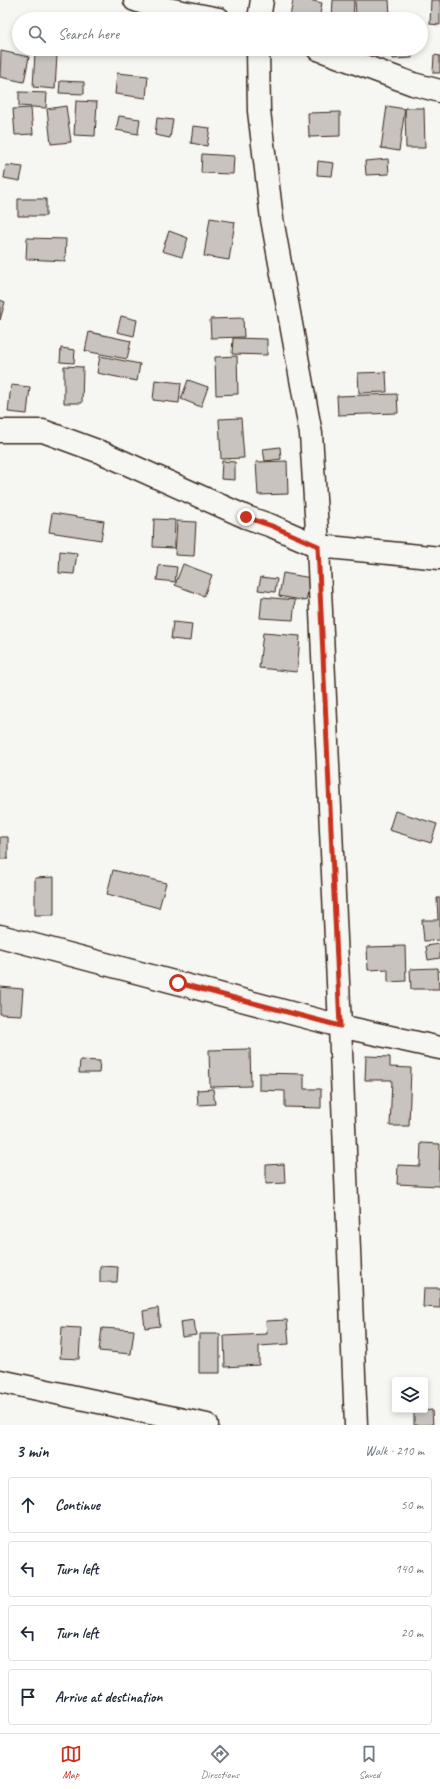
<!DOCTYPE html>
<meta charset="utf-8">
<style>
:root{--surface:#fff;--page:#f6f6f7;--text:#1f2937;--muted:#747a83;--line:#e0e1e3;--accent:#c8321e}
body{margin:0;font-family:Caveat,sans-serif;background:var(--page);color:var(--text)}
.controls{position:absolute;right:12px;bottom:12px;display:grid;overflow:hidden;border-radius:4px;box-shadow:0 2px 6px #0003}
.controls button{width:36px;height:36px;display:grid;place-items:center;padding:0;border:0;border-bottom:1px solid var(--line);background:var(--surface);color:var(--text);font:20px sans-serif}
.stop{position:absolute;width:12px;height:12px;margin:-9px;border:3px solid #c8321e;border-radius:50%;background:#fff}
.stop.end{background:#c8321e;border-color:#fff;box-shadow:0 1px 4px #0008}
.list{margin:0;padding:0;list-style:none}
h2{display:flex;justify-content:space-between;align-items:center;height:52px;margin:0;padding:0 16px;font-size:17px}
h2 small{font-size:13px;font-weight:400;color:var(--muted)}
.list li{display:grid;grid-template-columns:26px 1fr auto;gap:12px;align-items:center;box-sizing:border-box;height:56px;margin:0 8px 8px;padding:0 8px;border:1px solid var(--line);border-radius:4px}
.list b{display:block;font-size:15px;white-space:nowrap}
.list em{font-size:13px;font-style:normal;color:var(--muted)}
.icon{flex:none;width:22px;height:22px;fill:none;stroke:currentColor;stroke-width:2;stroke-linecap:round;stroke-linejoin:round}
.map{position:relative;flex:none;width:440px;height:1425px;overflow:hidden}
.search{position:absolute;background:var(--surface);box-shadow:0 2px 6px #0003;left:12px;right:12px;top:12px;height:44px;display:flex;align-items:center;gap:10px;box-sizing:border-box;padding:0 14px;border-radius:22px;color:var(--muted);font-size:15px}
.sheet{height:308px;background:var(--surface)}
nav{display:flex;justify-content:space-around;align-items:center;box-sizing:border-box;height:56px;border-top:1px solid var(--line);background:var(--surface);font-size:11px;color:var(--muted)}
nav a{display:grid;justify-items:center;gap:2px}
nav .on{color:var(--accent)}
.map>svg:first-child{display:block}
.building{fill:#c8c3be;stroke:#3b2a1e}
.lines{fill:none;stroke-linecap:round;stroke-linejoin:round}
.street-casing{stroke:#3b2a1e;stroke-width:25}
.street{stroke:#f6f6f2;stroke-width:22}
.route{stroke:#c8321e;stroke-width:5}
</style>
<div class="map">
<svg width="440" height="1425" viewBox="0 0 440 1425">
<rect width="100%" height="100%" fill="#f6f6f2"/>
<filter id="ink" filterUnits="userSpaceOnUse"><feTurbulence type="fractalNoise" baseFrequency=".025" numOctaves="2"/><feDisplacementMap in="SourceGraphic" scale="8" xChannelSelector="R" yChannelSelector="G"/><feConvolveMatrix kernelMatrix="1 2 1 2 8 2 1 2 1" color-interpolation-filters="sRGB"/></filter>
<g filter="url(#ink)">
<path class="building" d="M293,0H309L322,3L319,19H301L290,17Z
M333,0H354L353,19H332Z
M355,0H389L390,16L356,17Z
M431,0H440V25L430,24Z
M393,49H412V58L393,59Z
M1,51L29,57L24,82L0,77Z
M35,53L57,55L55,89L33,87Z
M434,55L440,56V73H433Z
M117,73L148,76L146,98L115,94Z
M60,81L84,82V94L59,93Z
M19,92L47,93L46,108L19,106Z
M76,101L97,102L95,136L74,135Z
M66,106L71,142L51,144L47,109Z
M387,106L405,109L399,151L381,148Z
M31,108L33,134L15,135L13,109Z
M405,108H424L425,148H406Z
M340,112V136L309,137L308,113Z
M119,116L140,119L138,134L116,130Z
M157,118L173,120L170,138L155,135Z
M193,126L210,128L207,146L191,143Z
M202,154L234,156L233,174L201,173Z
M388,159L389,174L366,175L365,161Z
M318,161L334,163L332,176L317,175Z
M6,165L23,167L20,181L4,178Z
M18,199H46V216H18Z
M210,218L235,222L229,260L204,256Z
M169,231L188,238L182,257L162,251Z
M27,238L66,239L65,261L26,259Z
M0,300L5,302L0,320Z
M121,316L137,320L134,336L117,332Z
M243,318L244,337L211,338L210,319Z
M89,332L131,341L127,359L85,351Z
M233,338L267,339V355L232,354Z
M61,348L75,350L74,363L60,362Z
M100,356L140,364L137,381L97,373Z
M237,356L238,394L216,395L215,357Z
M64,366L83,367L82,403H64Z
M386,372L387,392L359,393L358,373Z
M155,380L181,383L179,403L153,400Z
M188,380L208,387L201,407L181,399Z
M11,385L30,387L27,414L8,412Z
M397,394L398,413L338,415L337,396Z
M241,418L244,458L221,459L219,419Z
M280,447L281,459L265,461L263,449Z
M222,461L235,462V480L221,479Z
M287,461L288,494L258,495L256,462Z
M52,513L104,521L101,540L49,532Z
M154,519L175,520L174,548L153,547Z
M177,521L196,522L194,556L175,555Z
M60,551L77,553L74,574L59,573Z
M183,564L212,575L204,596L175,585Z
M159,565L177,567L175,582L157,580Z
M283,573L311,578L306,601L279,596Z
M261,577L277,579L275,592L258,590Z
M262,597L295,600L293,620L260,618Z
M173,622L192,624L190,641L171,639Z
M263,633L300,636L297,672L259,668Z
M395,811L437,824L431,843L389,830Z
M0,837H8V859H0Z
M113,870L166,883L159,908L107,894Z
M54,877V915H35V878Z
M437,898H440V940L424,941L422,920H438Z
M440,944V958L428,960L426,946Z
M405,946L406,981L388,982V969L368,970L367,947Z
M438,968L439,989H411L410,969Z
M0,987L23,989L21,1015L0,1014Z
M250,1049L251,1086L210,1087L209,1050Z
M366,1056L390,1057V1067L411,1068L409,1126H390L392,1080H365Z
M80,1060L100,1061L99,1073H79Z
M259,1073L304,1074V1089H321V1108L285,1107V1091L259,1090Z
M213,1089L215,1104L198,1105L197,1090Z
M421,1143L440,1144L439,1186L397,1184L398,1165L420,1166Z
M284,1164L285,1183L266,1184V1165Z
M100,1266L118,1267L117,1282H100Z
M424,1288H440V1308L423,1307Z
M158,1308L160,1326L145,1328L143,1311Z
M194,1320L196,1335L182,1337L180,1322Z
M287,1320L289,1344L259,1346V1365L225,1367L224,1336L267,1334L266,1321Z
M62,1327L81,1328L79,1359L60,1358Z
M102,1328L134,1330L131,1354L99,1351Z
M199,1334H220V1373H199Z
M432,1410L433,1425H414V1412Z"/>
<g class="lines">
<g class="street-casing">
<path id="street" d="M135,0L152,6L219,19
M259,19L262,0
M258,49L259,111L272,219L311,434L318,546L340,1026L356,1425
M318,49L413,84L440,91
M0,431H43L103,453L246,517L272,526L318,546L440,558
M0,936L340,1026L440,1048
M0,1381L207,1425"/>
</g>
<use href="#street" class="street"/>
</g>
</g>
<g class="lines" filter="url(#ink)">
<path class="route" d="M178,983L340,1026L318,546L272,526L246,517"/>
</g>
</svg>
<div class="controls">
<button><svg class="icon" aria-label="layers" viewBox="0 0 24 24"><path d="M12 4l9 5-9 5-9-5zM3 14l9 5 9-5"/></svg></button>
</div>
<div class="stop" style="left:178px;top:983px"></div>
<div class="stop end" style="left:246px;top:517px"></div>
<div class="search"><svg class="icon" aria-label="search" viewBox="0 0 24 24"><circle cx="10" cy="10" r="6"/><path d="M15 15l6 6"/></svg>Search here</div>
</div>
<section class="sheet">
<h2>3 min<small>Walk · 210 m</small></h2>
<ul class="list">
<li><svg class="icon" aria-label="ahead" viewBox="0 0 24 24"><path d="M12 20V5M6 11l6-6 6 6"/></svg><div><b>Continue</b></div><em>50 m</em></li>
<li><svg class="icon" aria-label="left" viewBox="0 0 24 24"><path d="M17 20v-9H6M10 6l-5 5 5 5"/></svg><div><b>Turn left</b></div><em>140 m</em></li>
<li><svg class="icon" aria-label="left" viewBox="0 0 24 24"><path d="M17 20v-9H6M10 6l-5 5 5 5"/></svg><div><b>Turn left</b></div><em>20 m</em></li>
<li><svg class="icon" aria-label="arrive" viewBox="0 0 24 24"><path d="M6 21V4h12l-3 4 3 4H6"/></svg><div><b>Arrive at destination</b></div></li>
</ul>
</section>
<nav>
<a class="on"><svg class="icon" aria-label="map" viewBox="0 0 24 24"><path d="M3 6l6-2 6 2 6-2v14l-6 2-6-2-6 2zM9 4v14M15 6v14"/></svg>Map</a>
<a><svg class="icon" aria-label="directions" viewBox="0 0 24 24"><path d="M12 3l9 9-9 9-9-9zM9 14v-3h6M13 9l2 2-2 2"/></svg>Directions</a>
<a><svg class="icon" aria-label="saved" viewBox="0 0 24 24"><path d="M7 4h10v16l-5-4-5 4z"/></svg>Saved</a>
</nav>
